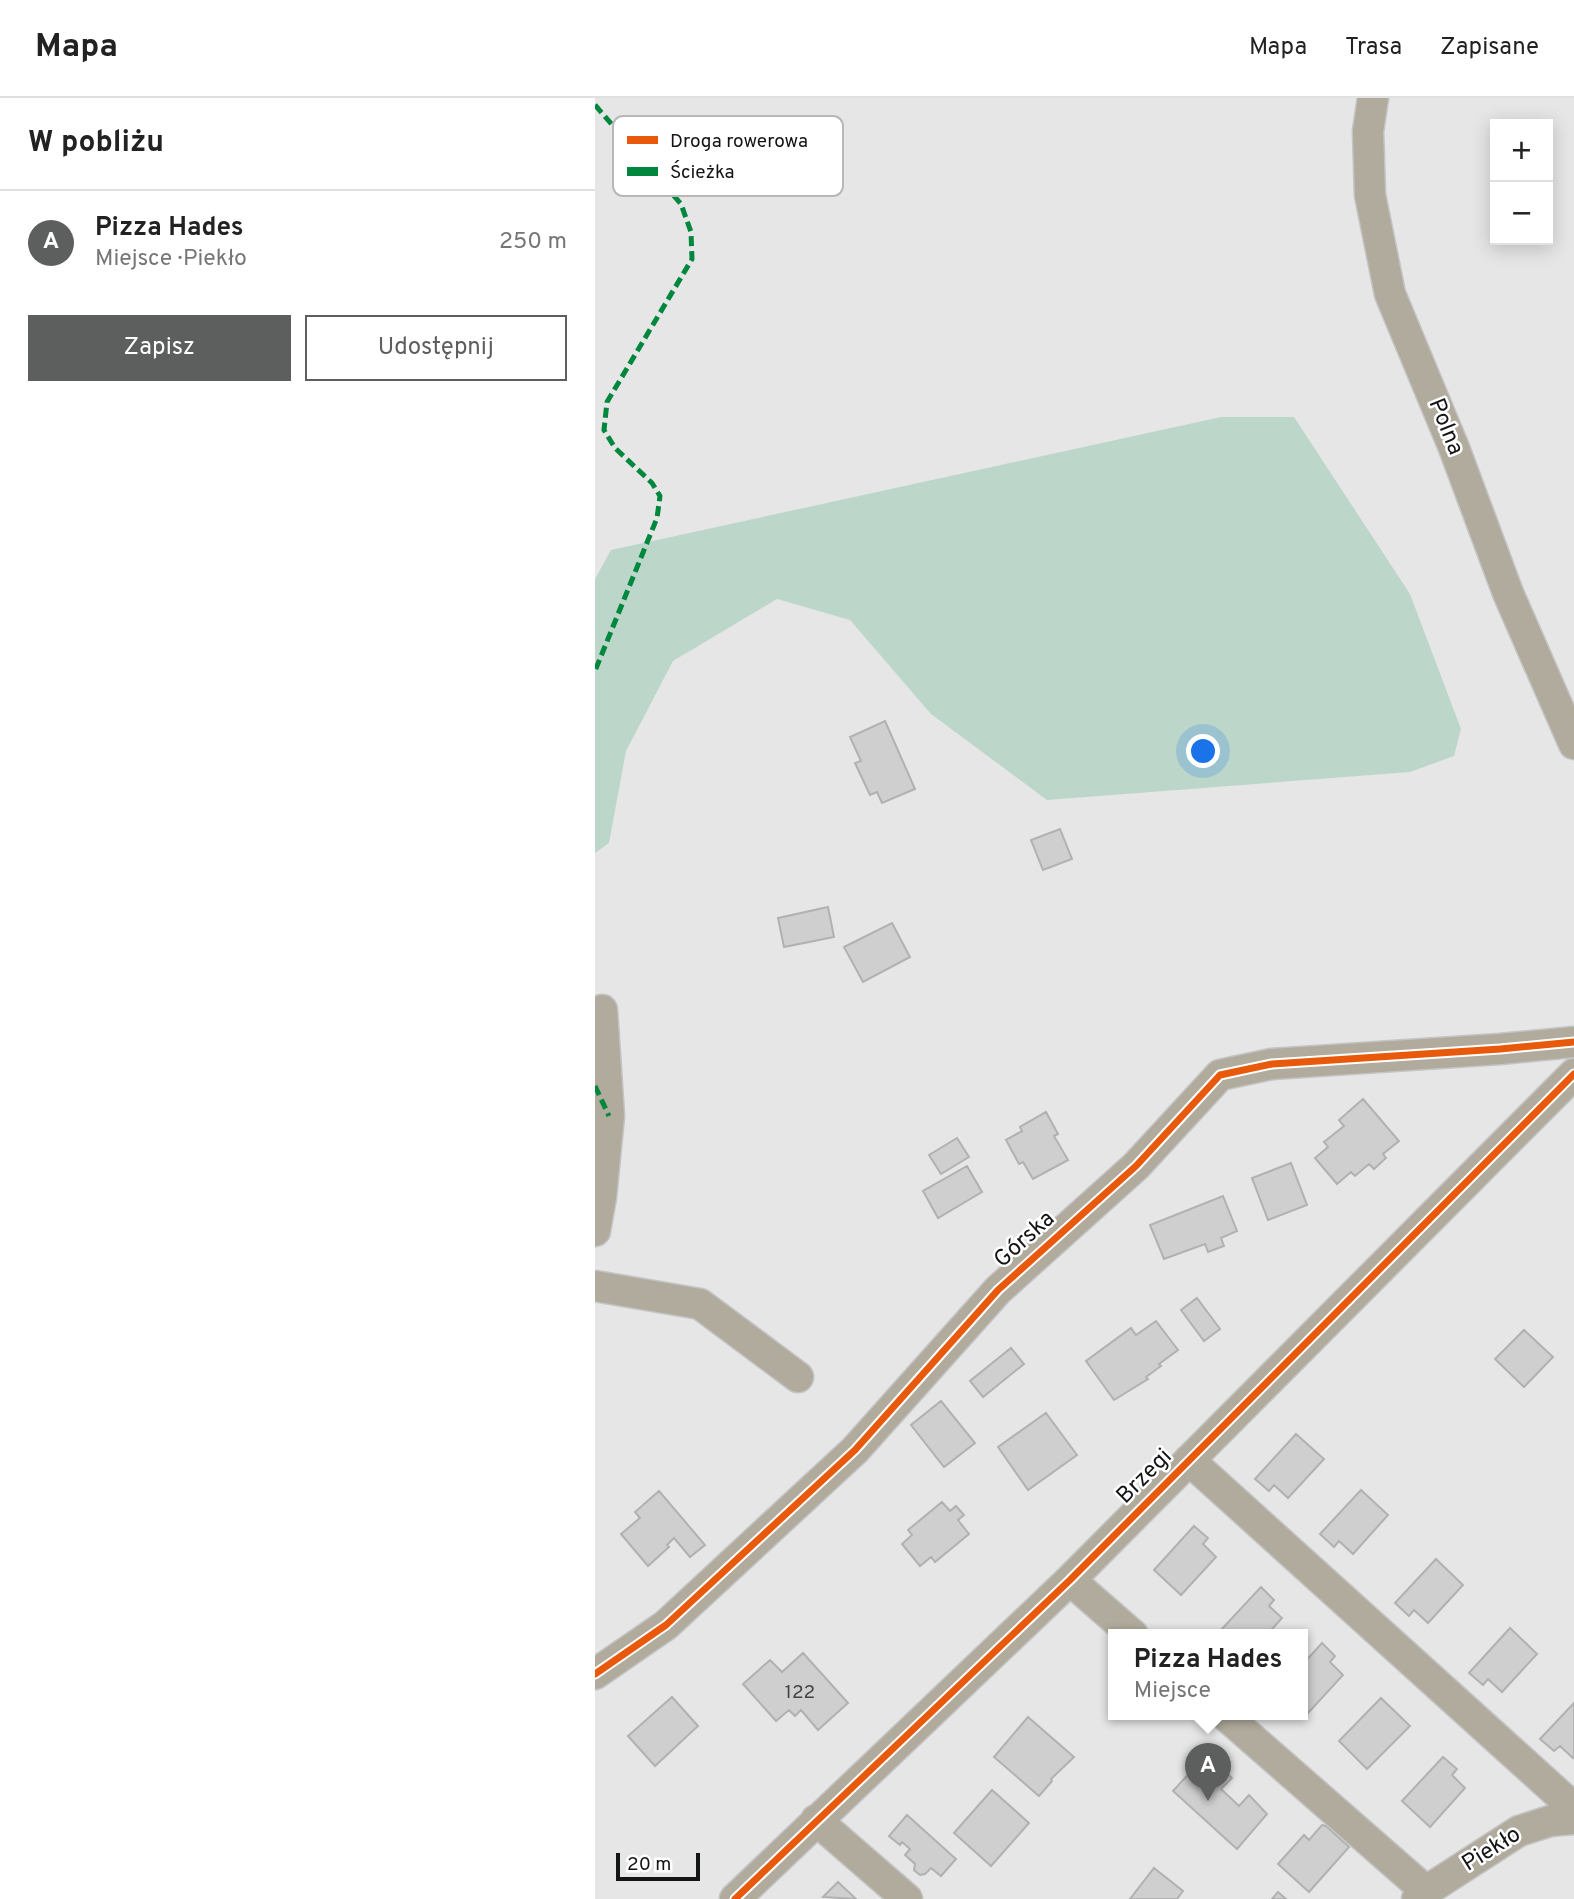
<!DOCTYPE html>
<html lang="pl">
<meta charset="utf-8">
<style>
:root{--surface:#fff;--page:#f2f2f2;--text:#222;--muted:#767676;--line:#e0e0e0;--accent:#5d5e5e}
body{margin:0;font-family:Overpass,sans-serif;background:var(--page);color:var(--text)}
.controls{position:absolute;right:21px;top:21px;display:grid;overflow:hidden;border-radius:0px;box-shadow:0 4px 18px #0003}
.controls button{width:63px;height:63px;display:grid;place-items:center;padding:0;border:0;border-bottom:2px solid var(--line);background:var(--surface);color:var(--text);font:35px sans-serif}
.scale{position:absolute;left:21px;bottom:18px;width:84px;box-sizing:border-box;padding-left:7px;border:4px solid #131414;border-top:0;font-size:19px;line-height:24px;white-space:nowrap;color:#131414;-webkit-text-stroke:5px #fff;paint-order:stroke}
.you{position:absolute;left:609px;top:654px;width:24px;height:24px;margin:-18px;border:5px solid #fff;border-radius:50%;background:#1a73e8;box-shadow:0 0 0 10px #1a73e833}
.badge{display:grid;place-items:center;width:46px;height:46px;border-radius:50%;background:var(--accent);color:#fff;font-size:23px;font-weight:700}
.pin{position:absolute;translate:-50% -58px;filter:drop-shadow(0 2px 4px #0008)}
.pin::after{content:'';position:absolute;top:37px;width:24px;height:21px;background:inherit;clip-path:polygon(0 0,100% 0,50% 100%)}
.popup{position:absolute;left:513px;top:1531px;width:200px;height:91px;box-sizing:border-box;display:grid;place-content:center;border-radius:0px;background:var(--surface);filter:drop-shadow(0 2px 5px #0005);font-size:23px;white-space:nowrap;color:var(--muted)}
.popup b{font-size:26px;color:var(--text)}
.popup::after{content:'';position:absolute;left:50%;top:100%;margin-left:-14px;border:14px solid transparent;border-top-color:var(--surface)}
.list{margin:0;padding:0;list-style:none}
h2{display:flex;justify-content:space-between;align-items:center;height:91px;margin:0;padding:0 28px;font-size:30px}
h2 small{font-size:23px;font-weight:400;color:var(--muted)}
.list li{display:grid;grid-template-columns:46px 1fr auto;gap:21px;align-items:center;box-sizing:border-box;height:105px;padding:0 28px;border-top:2px solid var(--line)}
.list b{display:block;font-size:26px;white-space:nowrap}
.list p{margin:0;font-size:23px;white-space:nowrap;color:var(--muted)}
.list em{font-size:23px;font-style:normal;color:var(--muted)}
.actions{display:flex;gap:14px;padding:21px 28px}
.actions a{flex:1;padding:16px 0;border:2px solid var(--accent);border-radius:0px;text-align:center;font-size:24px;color:var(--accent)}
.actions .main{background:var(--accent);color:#fff}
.map{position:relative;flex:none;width:979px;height:1801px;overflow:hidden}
header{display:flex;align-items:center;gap:42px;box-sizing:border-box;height:98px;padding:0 35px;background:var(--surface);border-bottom:2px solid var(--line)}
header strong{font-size:33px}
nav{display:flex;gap:38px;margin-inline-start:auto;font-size:24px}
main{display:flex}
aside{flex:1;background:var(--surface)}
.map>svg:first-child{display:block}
.green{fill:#bcd7ca}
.building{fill:#cfcfd0;stroke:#b1b1b2;stroke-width:2}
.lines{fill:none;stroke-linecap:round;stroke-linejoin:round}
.minor-casing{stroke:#c4c4c5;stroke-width:33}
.minor{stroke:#b1ab9d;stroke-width:30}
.quiet{stroke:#00873e;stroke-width:5;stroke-dasharray:10 5;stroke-linecap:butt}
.cycleway-casing{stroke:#fff;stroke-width:11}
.cycleway{stroke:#e8590c;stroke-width:7}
.labels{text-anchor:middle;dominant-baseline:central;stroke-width:5;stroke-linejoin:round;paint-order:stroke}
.number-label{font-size:19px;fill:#424343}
.street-label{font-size:23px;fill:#131414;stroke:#fff}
.key{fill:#fff;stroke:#b8b8b8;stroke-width:2}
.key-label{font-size:19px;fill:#131414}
</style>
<header>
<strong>Mapa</strong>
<nav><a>Mapa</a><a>Trasa</a><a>Zapisane</a></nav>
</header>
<main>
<aside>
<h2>W pobliżu<small></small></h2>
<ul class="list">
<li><span class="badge">A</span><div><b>Pizza Hades</b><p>Miejsce · Piekło</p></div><em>250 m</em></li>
</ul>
<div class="actions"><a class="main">Zapisz</a><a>Udostępnij</a></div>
</aside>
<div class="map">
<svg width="979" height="1801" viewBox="0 0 979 1801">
<rect width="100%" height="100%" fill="#e6e6e7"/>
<path class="green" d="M626,319H699L815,496L866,631L859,658L815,674L452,702L336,616L255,522L182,501L78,563L31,653L14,745L0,755V481L16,452Z"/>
<path class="building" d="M290,623L320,691L287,705L282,694L275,697L260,665L266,663L255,639Z
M465,731L477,761L448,772L436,742Z
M233,809L239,839L189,849L183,820Z
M297,825L315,859L268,884L249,849Z
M768,1001L804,1043L788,1056L791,1060L779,1071L774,1066L760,1078L756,1074L742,1086L720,1060L733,1049L729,1044L749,1028L744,1022Z
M451,1014L463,1036L459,1038L473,1062L438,1081L428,1064L424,1066L411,1042L427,1033L425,1029Z
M362,1040L374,1059L346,1076L334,1057Z
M696,1065L712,1107L673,1122L657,1080Z
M372,1068L387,1094L343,1120L328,1093Z
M628,1098L642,1133L626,1140L629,1148L613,1154L610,1146L569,1161L555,1127Z
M602,1200L625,1231L609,1243L586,1212Z
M561,1223L583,1252L564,1266L566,1268L551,1279L553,1281L519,1302L491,1263L536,1230L541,1237Z
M929,1232L958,1259L929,1289L900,1261Z
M416,1250L429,1266L388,1299L375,1283Z
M346,1303L380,1345L349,1369L316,1327Z
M451,1315L482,1357L433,1392L403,1349Z
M701,1336L729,1361L693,1400L679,1387L674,1393L660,1381Z
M766,1392L793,1417L758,1456L744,1443L739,1449L725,1436Z
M64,1393L110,1447L95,1459L79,1440L72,1447L74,1449L53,1468L26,1436L45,1420L40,1414Z
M347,1404L355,1413L361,1408L369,1417L363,1422L374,1436L340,1464L336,1459L325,1468L307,1446L317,1437L313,1432Z
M599,1428L613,1440L608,1446L621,1459L586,1497L559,1472Z
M841,1461L868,1487L833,1525L819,1512L814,1518L800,1505Z
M666,1489L679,1502L674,1508L687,1520L672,1537H629L625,1533Z
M915,1530L942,1556L907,1594L893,1581L888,1587L874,1575Z
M727,1545L740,1558L735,1564L748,1577L713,1615L708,1610V1566Z
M208,1555L253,1605L223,1632L206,1612L200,1618L194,1612L181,1623L148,1586L175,1562L187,1574Z
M77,1599L103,1628L60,1668L33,1638Z
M786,1600L815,1628L772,1671L744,1643Z
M979,1605V1659L978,1660L965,1648L959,1653L945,1641Z
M433,1619L479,1659L456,1681L457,1683L444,1698L399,1659Z
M611,1657L637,1680L626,1691L644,1708L654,1697L672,1716L642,1751L578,1693Z
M848,1659L862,1671L857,1677L870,1690L835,1729L807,1703Z
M397,1692L434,1725L396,1768L359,1735Z
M312,1717L361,1761L346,1778L336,1770L330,1776L325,1777L319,1772L320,1766L310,1757L315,1751L307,1744L305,1747L294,1738Z
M727,1727L731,1728L754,1749L714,1794L683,1766L709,1737L714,1742Z
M559,1770L588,1793L582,1801H535Z
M243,1784L261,1801L228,1799Z
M683,1794L691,1801H677Z"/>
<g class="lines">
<g class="minor-casing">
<path id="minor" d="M778,0L773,33L775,97L795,196L859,350L913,495L979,646
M0,1133L6,1099L14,1018L7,912
M0,1188L105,1206L203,1279
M594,1362L979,1710
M475,1482L538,1537
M0,1576L71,1527L260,1352L403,1192L541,1068L625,977L677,966L905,951L979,944
M630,1617L831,1793
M221,1722L312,1801
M140,1801L475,1482L979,976
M822,1801L831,1793L924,1733L955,1723L979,1721"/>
</g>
<use href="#minor" class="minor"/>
<path class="quiet" d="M0,7L86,106L96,134L97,161L12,304L9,332L20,350L57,385L65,398L62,420L0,573
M0,988L14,1018"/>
<g class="cycleway-casing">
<path id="cycleway" d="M0,1576L71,1527L260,1352L403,1192L541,1068L625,977L677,966L905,951L979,944
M140,1801L475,1482L979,976"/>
</g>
<use href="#cycleway" class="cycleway"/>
</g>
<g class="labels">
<g class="number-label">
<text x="205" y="1595">122</text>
</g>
<g class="street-label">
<text transform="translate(850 329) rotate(68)">Polna</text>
<text transform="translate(430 1142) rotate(-42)">Górska</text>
<text transform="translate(550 1379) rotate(-45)">Brzegi</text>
<text transform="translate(897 1752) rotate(-32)">Piekło</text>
</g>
</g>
<rect x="18" y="18" width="230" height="80" rx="10" class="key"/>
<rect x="32" y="38" width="31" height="8" fill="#e8590c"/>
<rect x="32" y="69" width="31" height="9" fill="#00873e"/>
<g class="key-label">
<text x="75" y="49">Droga rowerowa</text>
<text x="75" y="80">Ścieżka</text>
</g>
</svg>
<div class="controls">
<button>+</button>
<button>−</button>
</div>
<div class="scale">20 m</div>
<div class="you"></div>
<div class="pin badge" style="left:613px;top:1703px">A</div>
<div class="popup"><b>Pizza Hades</b>Miejsce</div>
</div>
</main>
